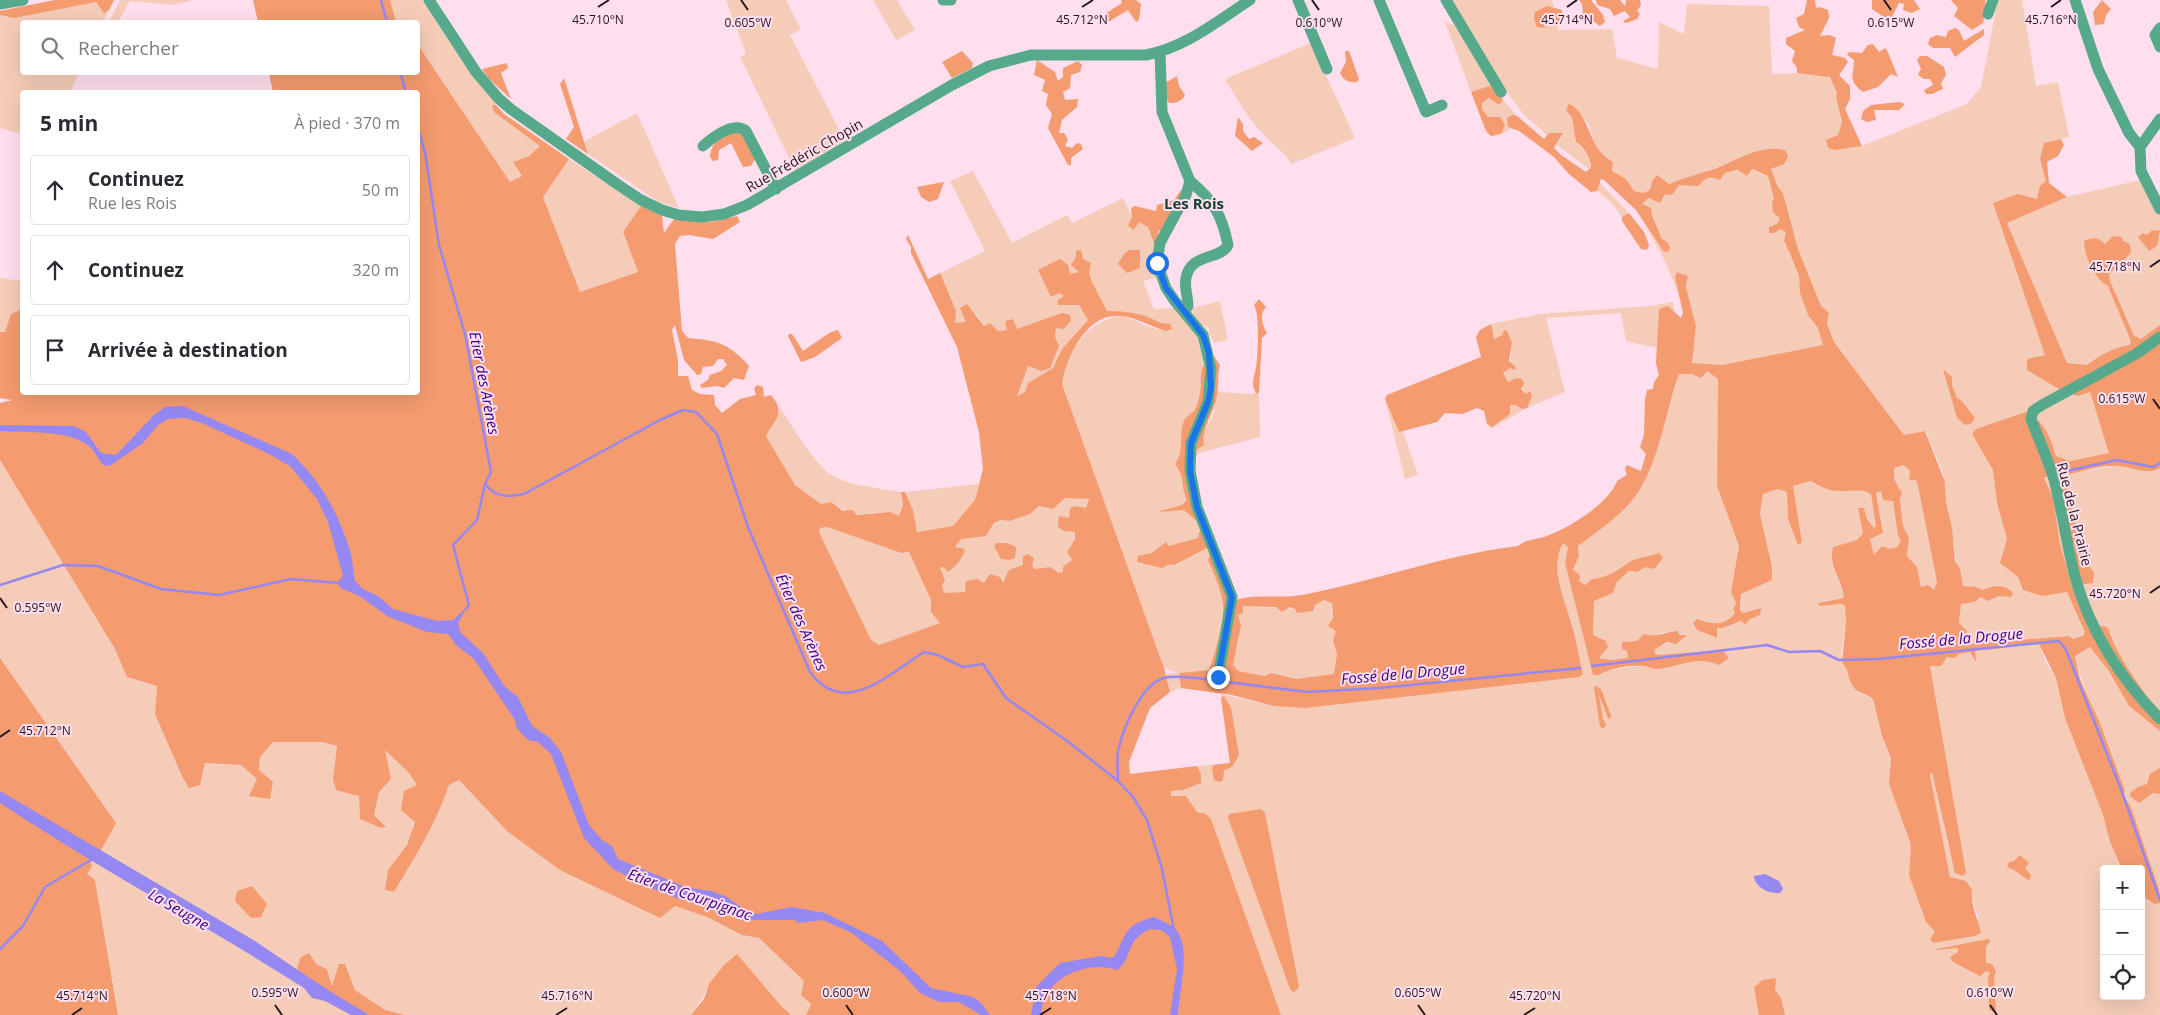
<!DOCTYPE html>
<html lang="fr">
<meta charset="utf-8">
<style>
:root{--surface:#fff;--page:#f7f7f7;--text:#2b2b33;--muted:#7c7c81;--line:#e1e1e2}
body{margin:0;font-family:"Open Sans",sans-serif;background:var(--page);color:var(--text)}
.controls{position:absolute;right:15px;bottom:15px;display:grid;overflow:hidden;border-radius:5px;box-shadow:0 5px 20px #0002}
.controls button{width:45px;height:45px;display:grid;place-items:center;padding:0;border:0;border-bottom:1px solid var(--line);background:var(--surface);color:var(--text);font:25px sans-serif}
.stop{position:absolute;width:15px;height:15px;margin:-11px;border:4px solid #1a73e8;border-radius:50%;background:#fff}
.stop.end{background:#1a73e8;border-color:#fff;box-shadow:0 1px 5px #0008}
.list{margin:0;padding:0;list-style:none}
h2{display:flex;justify-content:space-between;align-items:center;height:65px;margin:0;padding:0 20px;font-size:21px}
h2 small{font-size:16px;font-weight:400;color:var(--muted)}
.list li{display:grid;grid-template-columns:32px 1fr auto;gap:15px;align-items:center;box-sizing:border-box;height:70px;margin:0 10px 10px;padding:0 10px;border:1px solid var(--line);border-radius:5px}
.list b{display:block;font-size:19px;white-space:nowrap}
.list p{margin:0;font-size:16px;white-space:nowrap;color:var(--muted)}
.list em{font-size:16px;font-style:normal;color:var(--muted)}
.icon{flex:none;width:28px;height:28px;fill:none;stroke:currentColor;stroke-width:2;stroke-linecap:round;stroke-linejoin:round}
.map{position:relative;flex:none;width:2160px;height:1015px;overflow:hidden}
.search{position:absolute;background:var(--surface);box-shadow:0 5px 20px #0002;left:20px;top:20px;width:400px;height:55px;display:flex;align-items:center;gap:12px;box-sizing:border-box;padding:0 18px;border-radius:5px;color:var(--muted);font-size:19px}
.panel{position:absolute;background:var(--surface);box-shadow:0 5px 20px #0002;left:20px;top:90px;width:400px;height:305px;border-radius:5px}
.map>svg:first-child{display:block}
.green{fill:#f5ccb8}
.forest{fill:#f49b6f;fill-rule:evenodd}
.water{fill:#9588f2}
.lines{fill:none;stroke-linecap:round;stroke-linejoin:round}
.stream{stroke:#9588f2;stroke-width:2.5}
.minor{stroke:#56aa8b;stroke-width:11}
.route{stroke:#1a73e8;stroke-width:6}
.ticks{fill:none;stroke:#26181f;stroke-width:2}
.labels{text-anchor:middle;dominant-baseline:central;stroke-width:4;stroke-linejoin:round;paint-order:stroke}
.street-label{font-size:14px;fill:#26181f;stroke:#ffdeee}
.neighbourhood-label{font-size:15px;font-weight:bold;fill:#124332;stroke:#ffdeee}
.water-label{font-size:15px;font-style:italic;fill:#350187;stroke:#ffdeee}
.ticks-label{font-size:12px;text-anchor:middle;fill:#26181f;stroke:#ffdeee;stroke-width:4;stroke-linejoin:round;paint-order:stroke}
</style>
<div class="map">
<svg width="2160" height="1015" viewBox="0 0 2160 1015">
<rect width="100%" height="100%" fill="#ffdeee"/>
<path class="green" d="M55,0H114L103,22H22V72L79,73L70,92H22V134L0,128V11Z
M120,0H194L171,5L130,1L118,22H109Z
M390,0H424L492,98L496,105H492L540,146L529,156L513,162L522,176L510,182L418,45V22H396Z
M726,0H786L801,29L790,35L845,141L795,170L740,57L746,54Z
M873,0H897L915,30L896,40Z
M1448,0H1552L1559,30L1612,29L1617,58L1658,69L1659,22L1684,34L1687,4L1769,6L1772,74L1810,73L1830,77L1837,93L1836,97L1842,122L1835,150L1862,146L1967,104L1981,87L1998,0H2022L2036,86L2058,82L2069,137L2044,143L2040,159L2047,181L2040,186L2037,199L1993,203L2045,355L2090,391L2110,453L2070,461L2056,456L2050,437L2036,417L1972,435L1993,470L1997,503L2007,539L2000,563L2018,577L2023,590C2045,597 2052,592 2073,592L2060,544L2053,497L2044,478L2118,465L2137,470L2155,471L2160,468V1015H1281L1211,820L1206,814L1197,812L1186,796L1171,797V791L1183,790L1201,774L1197,766L1230,763L1221,694L1274,706L1573,629C1565,603 1548,569 1563,543L1568,546L1565,563L1593,675H1599L1607,670L1643,666L1657,670L1689,661L1728,659L1722,650L1656,655L1654,650C1665,643 1676,642 1686,635L1665,632L1638,641L1622,642L1627,651L1628,658L1611,660L1598,658L1608,647L1606,641L1593,635L1594,601L1613,593L1617,582L1629,571L1637,572L1659,553L1601,578L1592,579L1585,585L1579,581V575L1573,570L1579,556L1578,546C1598,531 1619,517 1634,498C1659,466 1665,412 1679,374L1707,371L1718,379L1717,486L1739,546L1731,592L1736,603L1733,609L1735,613C1725,626 1711,625 1697,620L1693,623L1697,630L1716,638L1717,628H1723L1753,617V612L1743,613L1740,610L1742,604L1741,595L1772,567L1760,514L1763,494L1778,489L1787,492L1788,519L1798,544L1802,542L1793,486L1811,481C1820,486 1828,491 1838,491C1851,492 1860,487 1871,493L1876,526L1874,529L1867,519L1864,508H1859L1863,533L1857,540L1833,547C1828,567 1842,578 1844,598L1819,603V606L1842,604L1845,606L1846,621L1841,654L1849,670L1852,684L1857,691L1873,699L1882,736L1891,758L1889,784L1911,845L1909,875L1935,931L1930,939L1933,943L1975,936L1978,916L1966,881L1950,878L1930,774L1932,771L1948,846L1966,872L1930,666L1947,657L1970,652L1976,662L1975,651L2039,644L2046,663L2056,678L2065,718L2103,815L2110,842L2122,869H2104V996H2141V895L2148,894L2137,827L2131,807L2123,795L2125,790C2118,768 2109,746 2100,724C2088,694 2076,673 2073,639L2069,636L1968,644L1965,639L1967,631L1959,623C1963,582 1954,545 1946,505C1945,497 1947,489 1945,482C1941,465 1932,447 1926,431L1904,435L1834,342L1827,324L1829,313L1821,306L1798,249L1783,193L1778,187L1771,168L1749,154C1743,158 1674,184 1667,184C1663,184 1657,182 1652,181L1650,190L1643,193L1634,191L1626,179L1612,171L1613,162L1605,157L1594,143L1589,125L1574,106L1572,117L1576,142L1582,145L1591,159L1589,169L1557,145L1563,133L1547,135L1524,115L1491,71L1475,38Z
M1445,22L1454,25L1497,90L1489,86L1471,92Z
M1311,43L1355,138L1291,164C1284,151 1275,147 1265,136C1248,119 1237,99 1225,79Z
M1489,97L1499,105L1503,100L1517,116L1513,115L1508,127L1511,129L1501,134L1505,125L1488,117L1482,110V103Z
M637,113L679,208L657,201L588,154L583,142Z
M569,159L641,206L623,232L638,272L580,292L543,197Z
M1751,169L1768,177L1781,218L1778,224L1786,233L1788,251L1799,276L1800,293L1808,315L1818,328L1824,345L1722,365L1691,363L1696,326L1686,287L1688,276L1677,272L1675,277L1679,295L1665,261L1645,225L1663,251L1659,230L1642,204C1655,193 1704,174 1720,180L1725,173Z
M973,171L1012,243L1067,215L1072,223L1123,198L1132,217L1148,227L1156,250L1159,277L1143,281L1154,309L1176,308L1197,331L1208,381L1187,450L1211,551L1208,560C1214,574 1221,589 1223,604C1225,623 1215,652 1209,670L1179,673L1181,688L1170,692L1166,674L1178,673L1164,668L1062,384C1067,350 1085,324 1120,315C1136,319 1155,334 1172,329C1147,319 1135,310 1107,311L1092,282L1089,272L1070,274L1060,260L1038,270L1059,293L1064,296L1065,304L1079,305L1088,320L1062,349L1053,368L1028,383L1025,392L1016,396L1028,366L1041,371L1055,337L1056,328L1071,321L1017,329L1013,319L1005,321L1008,330L998,331L990,323L984,326L976,313L966,322L955,324L940,273L985,251L950,181Z
M2140,180L2160,212V334L2087,365L2067,363L2007,223L2067,197Z
M1599,182L1629,213L1622,217L1611,202L1597,191Z
M0,278L22,281V309L11,314L5,332H0Z
M1220,301L1228,340L1214,343L1209,333V327L1197,323L1192,310L1193,308Z
M1673,302L1675,313L1668,306L1659,310L1657,348L1626,341L1621,313L1546,318L1565,392L1527,408L1491,429L1487,424L1492,427L1510,414V405H1515L1522,409L1526,394L1516,378L1508,383L1503,373L1510,368L1512,343L1504,330L1502,335L1493,339L1491,324L1540,314L1650,306Z
M1217,392L1253,394L1255,392H1259L1260,437L1199,453L1195,458L1193,448C1205,433 1218,411 1217,392Z
M1385,399L1399,432L1403,431L1418,475L1405,479Z
M779,406C791,424 813,462 830,474C847,486 881,488 901,492L903,504L899,516C873,505 863,526 831,502L821,504L795,485L766,436L780,412Z
M0,460L115,649L127,677L157,686L155,714L200,785L205,763L241,765L257,779L273,782L259,770L260,757L273,742H322L337,746L333,779L359,796L360,819L385,827L374,815L379,792L391,779L384,749C395,759 409,770 416,783C422,793 412,836 406,846C392,867 389,864 385,890L394,892C415,857 436,824 449,785L459,780L507,831L675,906L707,917L742,935L759,938L805,981L811,1004L806,1015H791L723,966C710,982 703,999 691,1015H405L385,1011L355,990L345,964L332,987L327,969L301,957L355,1015H118L95,880L87,875L90,860L116,823L0,658Z
M1904,465L1910,471L1909,480L1916,479L1918,486L1937,582L1934,590L1921,587L1917,567L1907,556L1909,538L1903,526L1900,488L1894,479V468Z
M979,484L975,500L953,526L917,532L913,510L905,492Z
M1881,491L1893,501L1898,535L1901,541L1897,547L1874,555L1870,538L1883,533L1876,492Z
M1065,498H1089L1086,509H1070L1069,518L1059,516L1064,531H1075V539L1067,552L1073,560L1063,572L1059,573L1050,567L1035,569L1032,566L1023,565L1003,584L984,583L965,592L944,594L939,568L944,567L948,571C956,566 963,559 964,549L955,547L961,538L986,536L994,524L1001,520L1011,521L1030,514L1039,506L1053,509Z
M827,527L900,553L909,552L931,600V612L940,623L879,645L871,641L819,532L820,528Z
M1324,600L1333,603L1331,611L1336,631L1333,640L1337,654L1334,674L1296,679L1271,673L1265,676L1237,671L1232,665L1239,640L1238,615L1242,606L1295,609Z"/>
<path class="forest" d="M55,0H114L109,10L104,13L96,2L14,18L0,15V11Z
M253,0H390L396,22H258Z
M1121,0H1136L1141,4L1139,20L1136,22L1128,10L1105,24L1101,23L1100,19L1105,14L1122,3Z
M1579,0H1591L1603,15L1605,22L1600,26L1583,14L1582,4Z
M1596,0H1620L1625,6L1626,0H1640L1641,5L1637,11L1640,14L1637,19L1626,23L1623,21L1630,17L1625,11L1614,16L1610,9L1597,5Z
M1807,0H1815L1816,8L1819,7L1828,10L1829,18L1820,36L1830,35L1836,38L1832,55L1845,58L1848,62L1839,75L1850,86V99L1845,109L1862,146L1835,150L1828,148L1826,140L1838,135L1842,122L1836,97L1837,93L1830,77L1797,73V68L1792,61L1795,51L1786,44V38L1805,30L1799,27L1796,18L1804,14Z
M1872,0H1914L1920,9L1912,13L1903,10L1904,4L1899,3L1892,17H1884L1872,9Z
M1951,0H1985L1986,6L1983,23L1972,30L1954,16L1958,8Z
M2102,0L2111,9L2106,15L2104,24L2095,25L2093,12Z
M1547,6L1562,10V21L1556,26L1550,22L1544,28L1537,27L1534,19L1535,12Z
M1955,28L1959,30L1964,41L1984,29V35L1955,57L1950,48H1933L1928,44L1930,38L1937,35L1946,37L1948,31Z
M1873,44L1879,52L1885,48L1887,50L1898,77L1891,74L1878,87L1863,92C1847,79 1854,77 1854,60L1847,55L1849,52L1862,53L1868,45Z
M418,45L510,182L522,176L513,162L529,156L540,146L494,112L492,105H496L504,114L569,159L543,197L580,292L638,272L623,232L641,206L662,216L664,233L674,219L711,222L737,216L740,222L713,239L689,235L680,236L675,244L682,331L688,338C717,340 730,344 749,366L744,380L734,378L724,388L717,386L702,388L700,385L708,380L710,375L721,371L727,365L723,359H718L713,366L703,367L701,374L697,375L684,360L675,325L672,330L678,360V376H688L692,390L700,394L714,395L715,405L722,413L740,399L756,395L754,388L757,385L763,387L764,397L771,395C786,413 776,418 766,436L795,485L821,504L831,502L843,511L852,510L857,515L890,512L899,516L903,504L901,492H905L913,510L917,532L953,526L975,500L983,469L979,432L957,347L911,253V247L906,239L908,235L928,279L940,273L956,311L955,323L966,322L960,308L967,304L984,326L990,323L998,331L1007,330L1005,321L1013,319L1017,329L1062,313L1070,315L1071,321L1064,329L1056,328L1055,337L1059,346L1050,368L1041,371L1028,366L1017,396L1025,392L1028,383L1053,368L1062,349L1088,320L1079,305H1058L1057,301L1064,296L1059,293L1051,297L1038,270L1060,259L1068,265L1070,274L1079,272L1071,265L1076,257V251L1081,250L1083,259L1091,263L1089,272L1092,282L1107,311C1120,311 1135,312 1148,317C1158,321 1158,324 1170,324L1172,329L1166,331C1151,327 1136,317 1121,316C1087,312 1066,357 1062,384L1164,668L1170,692L1150,708L1129,762L1130,774L1197,766L1201,774V783L1183,790L1171,791V796H1186L1197,812L1206,814L1211,819L1281,1015H806L811,1004L801,995L804,981L759,938L742,935L707,917L675,906L660,918L560,870L507,831L459,780L449,785C436,824 415,857 394,892L385,890L388,870L407,845L415,822L401,810L404,791L417,785L409,773L385,750L391,779L379,792L374,815L386,827L381,828L360,819L359,796L336,790L333,779L337,746L322,742H273L260,757L259,770L273,782L270,799L249,796L257,779L241,765L205,763L200,785L189,788L182,776L155,714L157,686L127,677L115,649L0,460V403L12,400L0,398V332H5L11,314L22,309V392H418V92H273L269,73L418,72ZM1065,498L1089,499L1086,508L1074,506L1070,509L1069,518L1059,516L1058,527L1064,531L1075,532V539L1067,552L1072,560L1063,567V572L1059,573L1050,567L1035,569L1032,566L1034,558L1027,554L1023,557V565L1009,570L1003,583L1000,577L990,574L984,583L977,579L966,581L965,592L944,593L942,585L945,580L940,568L944,567L948,572C956,566 963,559 965,549L955,547L961,539L986,536L994,523L1001,520L1010,521L1030,514L1039,506L1053,509ZM827,527L901,553L909,552L931,600V612L940,623L879,645L871,640L819,532L820,528Z
M962,51L973,63L972,68L952,78L942,62Z
M1345,51H1349L1359,79L1357,82C1349,83 1343,80 1340,73L1346,62Z
M1920,56H1927L1944,67L1946,75L1941,83L1943,89L1932,94H1926L1924,90L1933,85L1930,79H1924L1918,75L1921,69L1917,60Z
M1037,60L1055,72L1058,81L1063,77V68L1078,61L1082,65L1080,72L1071,75L1070,88L1063,92L1065,100L1078,99L1077,107L1062,120L1059,133H1064L1068,139L1065,146L1072,148L1077,143L1081,144L1083,149L1071,158V165H1068L1048,128L1052,114L1046,105L1048,94L1042,91L1045,80L1034,75Z
M507,63L508,68L501,73L511,99L488,78L482,69Z
M1177,76L1179,86L1185,95C1182,102 1175,103 1169,103L1165,96V83Z
M564,78L588,154L566,139L574,127L560,84Z
M1489,86L1497,90L1503,100L1499,105L1489,98L1482,103V109L1488,117H1500L1505,125L1501,134L1491,136L1486,131L1471,92Z
M1899,102L1905,104L1899,110H1874L1876,120L1867,122L1861,119L1863,111L1871,105Z
M1569,104C1582,108 1589,132 1594,142C1598,151 1605,157 1613,162L1612,171L1626,179L1634,191L1643,193L1650,190L1652,181L1657,175L1669,184C1683,178 1699,174 1714,169C1736,161 1760,144 1785,150L1788,157L1784,164L1771,169L1778,187L1783,193L1798,249L1821,306L1829,313L1827,324L1834,342L1904,435L1925,431L1945,482L1946,503L1952,528L1955,561L1960,569L1963,586L1976,587L1983,590C1993,585 2005,584 2013,593L2011,597L1999,596L1987,601L1981,597L1974,602L1961,604L1959,623L1967,631L1965,639L1968,644L2069,636L2073,639L2083,636L2085,632L2067,592L2042,596L2023,590L2018,577L2000,563L2007,539L1997,503L1993,470L1972,434L1976,429L2026,412C2044,420 2051,438 2056,456L2070,461L2109,453L2090,392L2078,396L2057,388L2027,370V359L2045,355L1993,203L2018,194L2037,199L2040,186L2046,181L2040,159L2044,143L2061,139L2064,145L2058,156L2047,162L2049,183L2067,197L2007,223L2067,363L2087,365C2099,356 2114,347 2130,345L2131,341L2108,286C2093,277 2085,258 2084,241C2093,237 2098,237 2105,244L2113,236L2122,237L2123,241L2130,244L2131,253L2109,274L2110,281L2134,336L2141,339L2160,325V468C2148,476 2132,467 2118,466C2102,464 2081,472 2065,475L2073,515L2081,537L2077,545L2081,547L2087,564L2094,572L2093,583L2084,584L2078,582L2074,545L2070,540L2051,476L2044,478L2053,497L2060,544L2071,583L2097,627L2104,626L2108,628C2117,657 2138,683 2155,708L2160,711V731L2129,706L2109,671L2090,647L2075,656L2080,679L2100,723L2125,790L2123,795L2131,807L2159,890L2160,903L2155,904L2141,895V869H2122L2110,842L2103,815L2065,718L2056,678L2039,644L1975,651L1976,662L1970,652L1959,654L1955,658L1947,657L1941,666H1930L1966,872L1963,876L1955,873L1932,772L1930,775L1950,877L1966,881L1972,890C1970,904 1978,919 1981,933L1975,936L1933,943L1930,939L1935,931L1926,922L1909,875L1911,845L1889,784L1891,758L1882,736L1873,699C1866,693 1856,693 1852,685C1847,676 1850,671 1842,663L1846,621L1845,606L1842,604L1819,606V603L1844,598C1842,577 1828,568 1833,547L1857,540L1863,533L1858,508H1864L1867,519L1874,528L1876,526L1871,494C1860,487 1851,492 1838,491C1828,491 1820,486 1811,481L1793,486L1802,542L1798,545L1788,519L1787,492L1778,489L1763,494L1760,514L1772,567V580L1741,594L1740,610L1743,613L1761,608L1760,615L1748,620L1746,625L1741,621L1723,628H1717V638L1697,630L1693,623L1697,619C1711,625 1725,626 1735,613L1733,609L1736,603L1731,592L1739,546L1717,486L1718,379L1707,371L1701,378L1692,374H1679C1665,412 1659,466 1634,498C1619,517 1598,531 1578,546L1579,556L1573,570L1580,575L1579,581L1585,585L1592,579C1606,578 1617,571 1628,563C1635,558 1651,556 1659,553L1663,558L1654,569L1645,567L1637,572L1629,571L1617,582L1613,593L1594,601L1593,635L1606,641L1608,647L1599,658L1611,660L1628,658L1627,651L1622,649V642L1637,641L1644,634C1656,638 1664,632 1677,631L1680,635H1687L1676,644L1667,642L1654,650L1656,655L1722,650L1729,658L1719,665C1699,655 1680,666 1659,669C1654,670 1649,667 1644,666C1630,665 1610,668 1599,675H1593L1565,563L1568,547L1563,543C1548,569 1566,602 1573,629C1577,644 1579,659 1583,674L1579,677L1305,708L1274,706L1232,695L1181,688L1179,673L1209,670C1215,652 1225,623 1223,604C1221,589 1214,574 1208,560L1211,551L1234,601C1252,593 1282,599 1302,595C1375,581 1444,555 1518,546C1527,539 1534,540 1544,537C1566,530 1610,503 1617,481L1627,475L1625,469L1627,465L1641,471L1646,454L1640,447L1644,435L1645,400L1647,390L1653,389L1654,382L1659,375L1656,363L1659,309L1668,306L1681,318L1683,313L1675,277L1677,272L1688,276L1686,287L1696,326L1692,363L1722,365L1823,345L1818,328L1808,315L1800,293L1799,276L1784,240L1786,233L1781,229L1774,233H1769V227L1777,224L1780,218L1773,213L1772,203L1774,198L1768,176L1752,169L1747,176L1738,170L1725,173L1720,180C1709,176 1705,178 1698,186L1679,185L1672,195L1665,194L1660,203L1649,198L1642,204L1651,208C1651,220 1659,227 1661,238L1668,243L1670,249L1667,252L1663,251L1636,210L1604,180L1601,179L1597,191L1591,192L1569,174L1554,157L1519,131L1508,127L1507,118L1513,115L1517,116L1544,139L1549,133H1563L1554,148L1561,155L1586,172L1591,167C1591,158 1584,146 1576,142L1572,117L1566,110ZM1904,465L1910,471L1909,480H1916L1918,486L1937,582L1934,590L1928,585L1921,587L1917,567L1907,556L1909,538L1903,526L1900,498L1902,493L1894,479V468ZM1881,491L1883,500L1893,501L1898,536L1901,541L1897,547L1890,549L1882,546L1874,555L1870,539L1883,533L1876,493ZM1324,600L1332,603L1333,618L1328,626L1336,631L1333,640L1337,654L1334,674L1296,679L1271,673L1265,676L1238,671L1233,665L1241,625L1238,615L1243,613V606L1276,607L1282,612L1290,607L1295,609L1297,613L1313,611L1315,605Z
M1238,117L1243,124V131L1249,139L1254,137L1263,143L1252,151L1235,136Z
M736,132L743,134L756,157L751,166L743,167L731,143L719,150L718,160L713,161L710,157C712,140 721,138 736,132Z
M944,182L938,199L929,202L921,197L917,187Z
M1181,190L1182,192L1164,228L1158,232L1160,237L1155,246L1148,227L1139,222L1134,230L1128,226L1132,217L1131,209L1134,206L1156,211L1157,205L1174,200Z
M1629,213L1644,232L1649,245L1647,250L1641,249L1622,221V217Z
M2160,230L2157,246L2149,251L2138,237L2143,233L2147,235L2151,231Z
M1129,250H1140V268L1127,273L1118,264L1124,254Z
M1259,299L1266,307C1259,314 1262,325 1267,333L1262,338L1259,392L1257,394C1250,386 1254,377 1256,368C1258,356 1260,313 1254,305Z
M1491,324L1494,339L1502,335L1504,330L1507,331L1512,343L1509,361L1516,367L1515,370L1510,368L1503,373L1508,382L1516,378L1522,379L1524,384L1521,389L1526,394L1530,391L1532,396L1527,408L1522,409L1515,405H1510V414L1492,427L1487,424L1484,411L1477,408L1462,414L1445,413L1437,422L1399,432L1385,399L1387,395L1481,357L1476,337L1480,330Z
M838,330L842,338L815,357L801,362L788,336L789,334H792L803,351C813,345 829,331 838,330Z
M1214,356L1220,365C1217,377 1219,390 1216,401C1212,415 1201,431 1204,445L1195,451L1196,438Z
M1203,366L1206,367L1205,401L1192,428L1199,523L1184,510L1157,512L1182,505L1187,500C1180,485 1186,479 1175,464C1186,449 1177,434 1185,419C1187,416 1191,414 1194,411C1197,407 1199,399 1200,393C1202,384 1199,375 1203,366Z
M1943,369L1952,377V385L1957,398C1966,402 1967,411 1975,417L1972,423L1965,425L1957,418Z
M1199,532H1203L1209,547L1174,565L1170,564L1162,568L1137,562L1138,556L1152,553L1166,542L1169,546L1198,538Z
M997,543H1007L1016,547L1015,558L1009,560L1001,559L994,546Z
M0,658L116,823L99,854L90,860L92,866L87,874L95,880L118,1015H0Z
M1596,686L1601,689L1611,716L1610,719L1608,718L1599,695L1603,719L1606,725L1603,729L1600,726L1594,688Z
M1224,696L1231,708L1239,755L1232,767L1224,770L1223,780L1219,782L1214,780L1212,768L1214,765L1230,763L1221,698Z
M2160,768V794L2153,793L2139,803L2130,796L2131,792L2138,787L2147,784L2150,774Z
M1261,809L1265,813L1299,986L1297,990L1293,992L1290,989L1228,818L1229,814Z
M2020,855L2029,863L2025,868L2031,875L2029,881L2014,870L2007,867L2009,862L2014,861Z
M252,886L267,904L261,917L251,918L235,901L237,891Z
M1988,939L1990,941L1986,947V963L1992,964L1996,971L1994,976L1996,1011L1993,1012L1989,1009L1988,977L1990,973L1986,971L1980,976L1953,962L1950,957L1958,952V948L1932,950Z
M309,953L316,964L327,969L332,986L339,964H345L355,990L385,1010L405,1015H355L304,978L297,968L301,957Z
M737,954L782,1007L791,1015H691L704,999L709,984L723,966Z
M1776,978L1775,990L1781,998L1785,1015H1759L1754,987L1763,980Z"/>
<path class="water" d="M183,406L292,454C321,481 340,516 351,554C353,563 353,573 355,581L363,589L378,596L393,609L437,621L453,620L467,607L458,623L460,632L484,654L504,686L518,697L532,726L550,738L561,752L589,825L602,840L612,846L618,859L685,887L711,891L727,897L745,910L756,914L792,907L825,913L882,941L931,988L973,997L982,1004L990,1015H981L959,1002H939L920,993L900,971L852,933L823,920L799,923L795,920H740L735,913L701,901L682,900L653,889L613,869L584,838L551,754L538,742L528,740L524,736L516,727L515,720L474,659L456,645L448,634L427,632L387,616L361,597L341,588L337,583L343,576L328,522L317,499L290,466L269,454L202,423L185,418L168,419L158,425L143,443L111,465L105,466C98,461 97,454 91,448C72,429 26,433 0,431V425L74,426L86,432L101,453L116,455L154,415L165,407Z
M0,791L255,941C293,967 330,992 369,1015H351L325,1001L312,998L304,988C204,924 99,869 0,803Z
M1765,874L1779,881L1783,889L1780,893C1770,894 1755,888 1754,876Z
M1154,917C1162,921 1171,924 1177,931C1191,950 1179,992 1178,1015H1170L1177,969L1170,937L1161,930L1150,929C1123,942 1134,958 1117,970C1086,959 1042,979 1041,1015H1031L1036,987L1060,963L1101,956L1111,958L1115,956C1127,932 1125,925 1154,917Z"/>
<g class="lines">
<path class="stream" d="M381,0L387,22
M400,72L406,92
M418,129L425,152L439,245L465,334L491,472L485,484L477,520L453,545L469,605L466,609
M2062,472L2117,460L2153,467L2160,463
M485,484C496,498 508,497 524,494L660,420L683,410L696,412L717,434L748,527L810,672C844,719 889,674 924,652L938,655L963,667L983,664L1006,698L1070,743L1118,781L1133,797L1147,820L1162,869L1174,930
M0,585L63,565L98,566L161,589L219,595L291,579L339,583
M1592,666L1767,645L1789,652L1820,651L1839,660L1878,659L2059,641L2065,648L2070,660L2122,792L2160,900
M1227,682L1307,692L1380,688L1580,668
M1118,781C1118,770 1116,757 1119,747C1124,726 1142,684 1164,678C1178,674 1199,679 1213,680
M0,949L23,926L45,887L91,860"/>
<path class="minor" d="M429,0L476,72L499,99L512,110L617,184L641,200L662,210L679,215L702,217L724,214L747,205L952,85L989,66L1031,55H1146C1186,47 1216,22 1250,0
M943,0H951
M1298,0L1327,69
M1379,0L1426,112L1442,105
M1446,0L1501,92
M2075,0L2098,69L2129,133L2140,147L2141,171L2160,209
M0,4L23,0
M1988,14L1993,0
M2160,28L2155,35L2160,47
M1160,52L1162,112L1190,181L1186,195L1160,243L1157,263L1166,288L1174,300L1203,335L1211,369L1208,402L1191,443L1190,471L1197,507L1232,597L1218,677
M703,146C713,137 734,121 746,131L776,189
M2140,147L2160,119
M1184,312L1188,306C1188,297 1184,287 1186,278C1190,253 1221,260 1228,245C1222,215 1213,200 1190,181
M2160,337L2136,354L2042,405L2033,411L2031,419C2039,440 2049,461 2055,483C2063,515 2067,548 2076,580C2091,633 2122,680 2160,719"/>
</g>
<g class="lines">
<path class="route" d="M1157,263L1166,288L1203,335L1209,353L1211,387L1208,402L1191,443L1190,471L1197,507L1232,597L1218,677"/>
</g>
<path class="ticks" d="M741,0L748,10M1312,0L1319,10M1884,0L1891,10M598,7L609,0M1082,7L1093,0M1567,7L1577,0M2051,7L2061,0M2150,267L2160,260M2153,399L2160,409M2150,593L2160,586M0,598L7,608M0,737L10,730M275,1005L282,1015M846,1005L853,1015M1418,1005L1425,1015M1990,1005L1997,1015M72,1015L82,1008M556,1015L567,1008M1040,1015L1051,1008M1524,1015L1535,1008"/>
<g class="labels">
<g class="street-label">
<text transform="translate(804 155) rotate(-30)">Rue Frédéric Chopin</text>
<text transform="translate(2075 514) rotate(76)">Rue de la Prairie</text>
</g>
<g class="neighbourhood-label">
<text x="1194" y="203">Les Rois</text>
</g>
<g class="water-label">
<text transform="translate(485 383) rotate(79)">Etier des Arènes</text>
<text transform="translate(802 622) rotate(66)">Étier des Arènes</text>
<text transform="translate(1961 638) rotate(-5)">Fossé de la Drogue</text>
<text transform="translate(1403 673) rotate(-5)">Fossé de la Drogue</text>
<text transform="translate(690 894) rotate(19)">Étier de Courpignac</text>
<text transform="translate(179 909) rotate(30)">La Seugne</text>
</g>
</g>
<g class="ticks-label">
<text x="598" y="24">45.710°N</text>
<text x="1082" y="24">45.712°N</text>
<text x="1567" y="24">45.714°N</text>
<text x="2051" y="24">45.716°N</text>
<text x="1891" y="27">0.615°W</text>
<text x="748" y="27">0.605°W</text>
<text x="1319" y="27">0.610°W</text>
<text x="2115" y="271">45.718°N</text>
<text x="2122" y="403">0.615°W</text>
<text x="2115" y="598">45.720°N</text>
<text x="38" y="612">0.595°W</text>
<text x="45" y="735">45.712°N</text>
<text x="275" y="997">0.595°W</text>
<text x="846" y="997">0.600°W</text>
<text x="1418" y="997">0.605°W</text>
<text x="1990" y="997">0.610°W</text>
<text x="82" y="1000">45.714°N</text>
<text x="567" y="1000">45.716°N</text>
<text x="1051" y="1000">45.718°N</text>
<text x="1535" y="1000">45.720°N</text>
</g>
</svg>
<div class="controls">
<button>+</button>
<button>−</button>
<button><svg class="icon" aria-label="locate" viewBox="0 0 24 24"><circle cx="12" cy="12" r="6"/><path d="M12 2v4M12 18v4M2 12h4M18 12h4"/></svg></button>
</div>
<div class="stop" style="left:1157px;top:263px"></div>
<div class="stop end" style="left:1218px;top:677px"></div>
<div class="search"><svg class="icon" aria-label="search" viewBox="0 0 24 24"><circle cx="10" cy="10" r="6"/><path d="M15 15l6 6"/></svg>Rechercher</div>
<section class="panel">
<h2>5 min<small>À pied · 370 m</small></h2>
<ul class="list">
<li><svg class="icon" aria-label="ahead" viewBox="0 0 24 24"><path d="M12 20V5M6 11l6-6 6 6"/></svg><div><b>Continuez</b><p>Rue les Rois</p></div><em>50 m</em></li>
<li><svg class="icon" aria-label="ahead" viewBox="0 0 24 24"><path d="M12 20V5M6 11l6-6 6 6"/></svg><div><b>Continuez</b></div><em>320 m</em></li>
<li><svg class="icon" aria-label="arrive" viewBox="0 0 24 24"><path d="M6 21V4h12l-3 4 3 4H6"/></svg><div><b>Arrivée à destination</b></div></li>
</ul>
</section>
</div>
